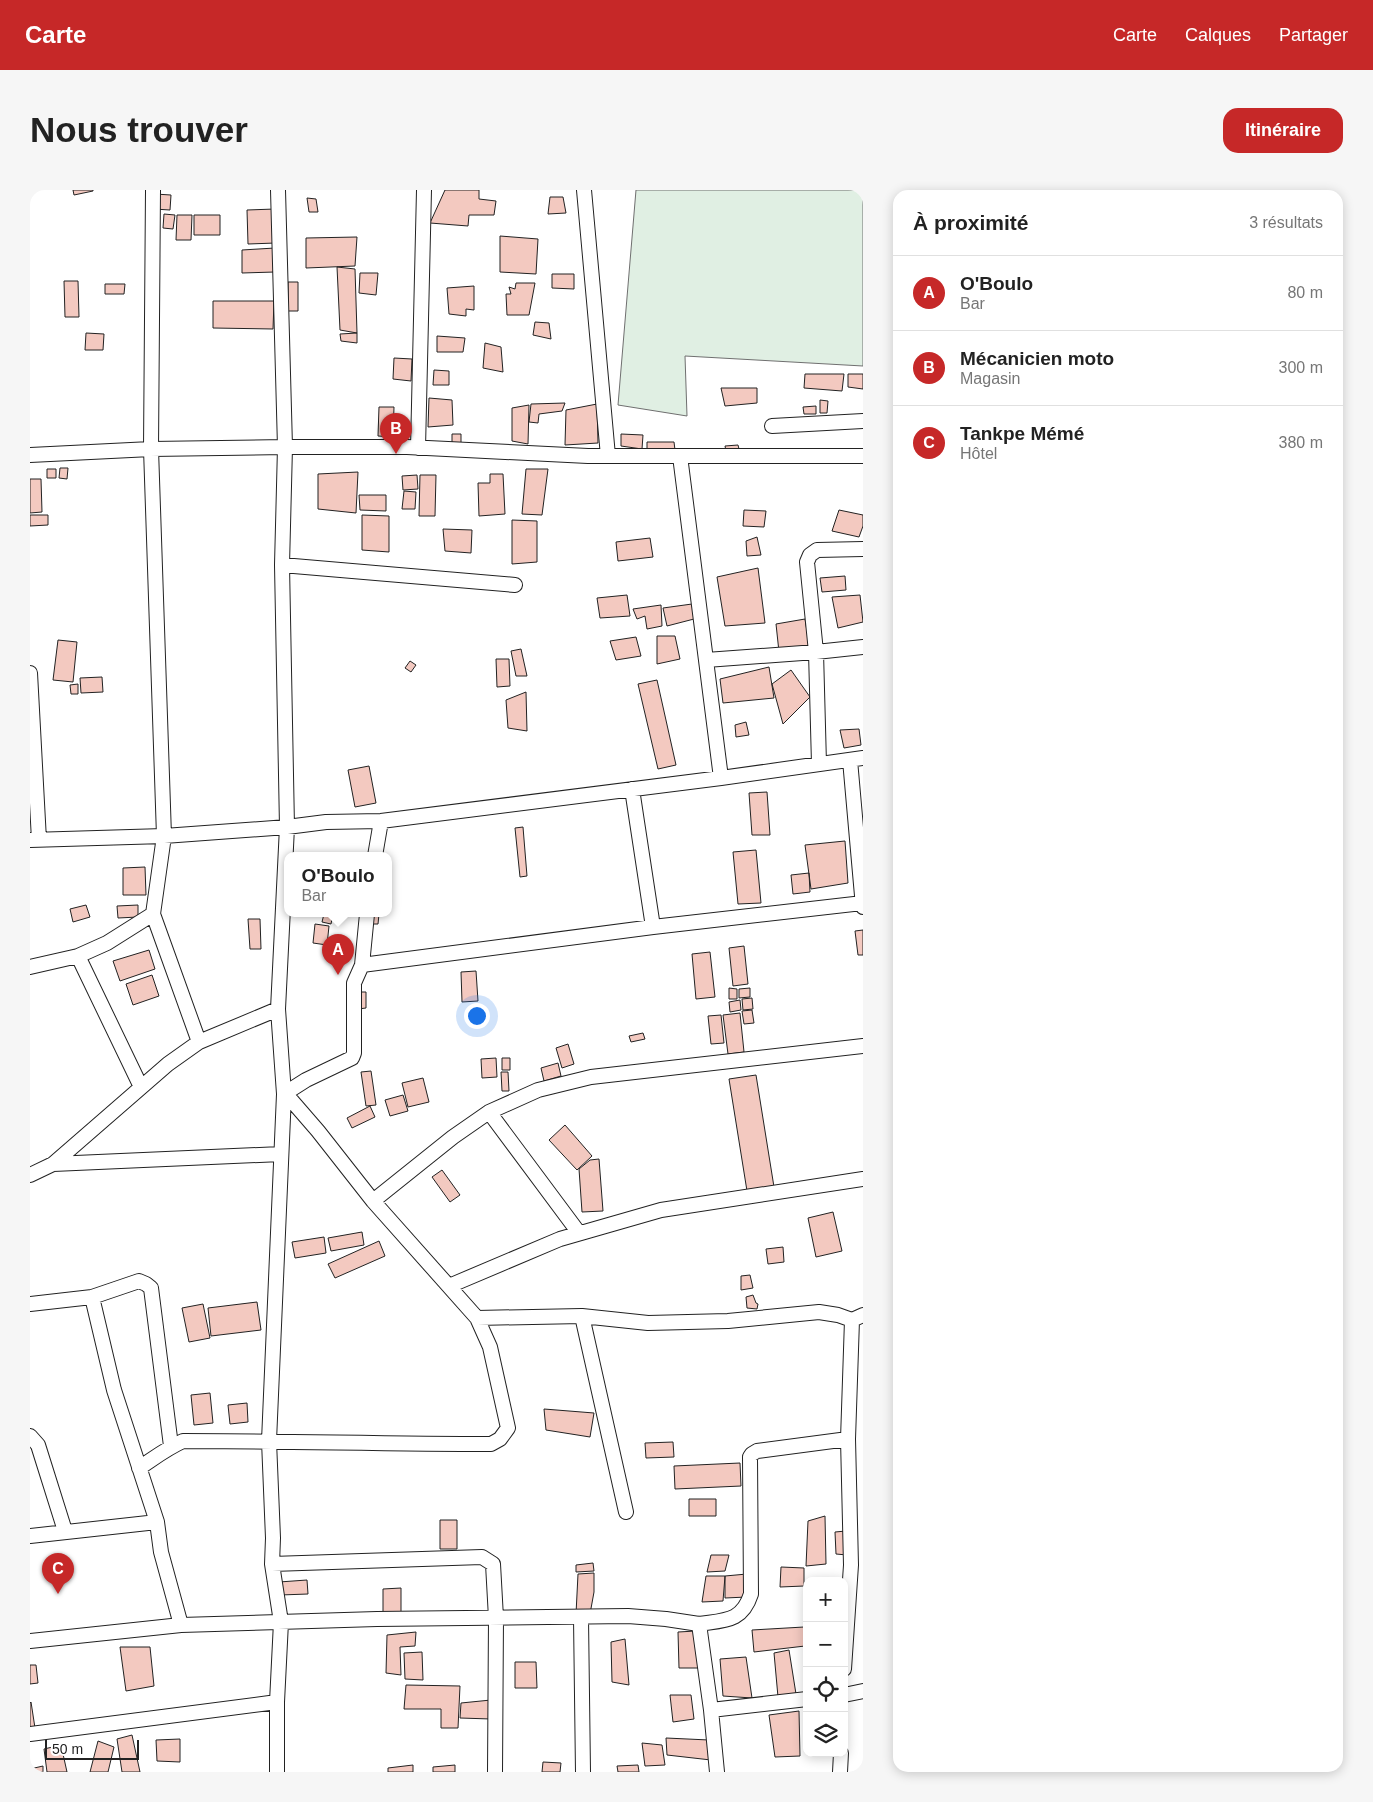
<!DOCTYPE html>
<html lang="fr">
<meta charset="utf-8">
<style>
:root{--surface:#fff;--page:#f6f6f6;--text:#222;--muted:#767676;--line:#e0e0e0;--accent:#c62828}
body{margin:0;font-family:Arial,sans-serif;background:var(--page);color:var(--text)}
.controls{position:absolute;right:15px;bottom:15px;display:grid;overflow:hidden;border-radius:10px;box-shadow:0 2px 12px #0003}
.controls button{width:45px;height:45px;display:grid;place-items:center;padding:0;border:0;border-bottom:1px solid var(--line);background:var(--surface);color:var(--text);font:25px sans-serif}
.scale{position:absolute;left:15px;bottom:12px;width:94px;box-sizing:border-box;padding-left:5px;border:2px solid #222;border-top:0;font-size:14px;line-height:18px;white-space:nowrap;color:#222;-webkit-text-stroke:4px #fff;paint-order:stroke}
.you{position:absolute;left:446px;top:825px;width:18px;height:18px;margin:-12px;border:4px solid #fff;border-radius:50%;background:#1a73e8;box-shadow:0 0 0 8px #1a73e833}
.badge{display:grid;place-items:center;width:32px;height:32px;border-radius:50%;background:var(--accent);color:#fff;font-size:16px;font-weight:700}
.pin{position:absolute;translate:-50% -41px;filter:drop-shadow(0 1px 2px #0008)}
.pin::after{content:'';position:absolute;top:26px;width:18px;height:15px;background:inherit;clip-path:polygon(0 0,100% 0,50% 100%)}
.popup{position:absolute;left:254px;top:662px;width:108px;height:65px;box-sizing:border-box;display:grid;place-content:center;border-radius:10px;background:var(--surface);filter:drop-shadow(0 1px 4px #0005);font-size:16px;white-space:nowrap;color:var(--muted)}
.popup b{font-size:19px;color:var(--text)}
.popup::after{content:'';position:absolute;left:50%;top:100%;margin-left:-10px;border:10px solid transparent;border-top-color:var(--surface)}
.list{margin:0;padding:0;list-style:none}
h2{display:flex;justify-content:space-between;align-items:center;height:65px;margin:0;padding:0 20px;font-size:21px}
h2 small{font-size:16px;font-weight:400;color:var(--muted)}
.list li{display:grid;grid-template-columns:32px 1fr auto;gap:15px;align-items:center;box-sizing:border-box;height:75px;padding:0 20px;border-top:1px solid var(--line)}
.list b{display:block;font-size:19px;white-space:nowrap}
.list p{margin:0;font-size:16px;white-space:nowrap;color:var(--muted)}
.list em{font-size:16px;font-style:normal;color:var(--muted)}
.icon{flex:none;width:28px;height:28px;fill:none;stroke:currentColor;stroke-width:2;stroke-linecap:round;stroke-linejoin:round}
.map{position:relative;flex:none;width:833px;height:1582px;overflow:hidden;border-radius:15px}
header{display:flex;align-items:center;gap:30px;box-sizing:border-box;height:70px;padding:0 25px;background:var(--accent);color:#fff}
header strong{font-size:24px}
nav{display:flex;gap:28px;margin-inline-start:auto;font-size:18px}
.intro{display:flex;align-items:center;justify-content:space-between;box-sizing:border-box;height:120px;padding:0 30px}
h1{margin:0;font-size:35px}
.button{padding:12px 22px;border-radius:15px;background:var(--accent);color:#fff;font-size:18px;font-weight:700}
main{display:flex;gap:30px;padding:0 30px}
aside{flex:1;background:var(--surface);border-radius:15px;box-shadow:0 2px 12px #0003}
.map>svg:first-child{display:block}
.green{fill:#e0efe3;stroke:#6f6f6f}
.building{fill:#f3c9c0;stroke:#222}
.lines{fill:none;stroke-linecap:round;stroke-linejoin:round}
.minor-casing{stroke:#222;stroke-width:16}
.minor{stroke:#fff;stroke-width:14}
</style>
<header>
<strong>Carte</strong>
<nav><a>Carte</a><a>Calques</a><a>Partager</a></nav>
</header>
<div class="intro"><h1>Nous trouver</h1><a class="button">Itinéraire</a></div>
<main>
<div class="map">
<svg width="833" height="1582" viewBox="0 0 833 1582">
<rect width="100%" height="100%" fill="#fff"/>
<path class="green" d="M 606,0 L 833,0 L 833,176 L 655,166 L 657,226 L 588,215 Z"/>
<path class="building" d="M 43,0 L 63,0 L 63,1 L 44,5 Z
M 415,0 L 449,0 L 449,9 L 466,11 L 464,25 L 439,25 L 438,36 L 400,33 Z
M 125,4 L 141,5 L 140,20 L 124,19 Z
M 520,7 L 533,7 L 536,23 L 518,24 Z
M 277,8 L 286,9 L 288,22 L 279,22 Z
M 245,19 L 246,53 L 218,54 L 217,20 Z
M 134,24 L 145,25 L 143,39 L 133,38 Z
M 147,25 L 162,25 L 161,50 L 146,50 Z
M 164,25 L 190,25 L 190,45 L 164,45 Z
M 470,46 L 508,49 L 506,84 L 470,82 Z
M 327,47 L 325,76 L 276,78 L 276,48 Z
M 245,58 L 245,82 L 212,83 L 212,60 Z
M 307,77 L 325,79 L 327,143 L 310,140 Z
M 330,83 L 348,83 L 346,105 L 329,103 Z
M 522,84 L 544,84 L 544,99 L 522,98 Z
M 34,91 L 48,91 L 49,127 L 35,127 Z
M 258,92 L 268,92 L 268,121 L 258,121 Z
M 486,93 L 505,93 L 499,125 L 477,125 L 476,104 L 481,104 L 479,97 L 485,99 Z
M 75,94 L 95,94 L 94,104 L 75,104 Z
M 444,96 L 444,120 L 436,119 L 436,126 L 419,124 L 417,98 Z
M 183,111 L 244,111 L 243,139 L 183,138 Z
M 505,132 L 519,133 L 521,149 L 503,145 Z
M 56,143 L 74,144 L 73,160 L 55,160 Z
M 327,143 L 327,153 L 311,151 L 310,144 Z
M 407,146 L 435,148 L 433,162 L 407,162 Z
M 455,153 L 471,157 L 473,182 L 453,178 Z
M 364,168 L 382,169 L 381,191 L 363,189 Z
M 404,180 L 419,181 L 419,195 L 403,195 Z
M 775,184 L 814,184 L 812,201 L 774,198 Z
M 818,184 L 833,184 L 833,199 L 818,197 Z
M 691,198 L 727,198 L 727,213 L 695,216 Z
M 399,208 L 422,210 L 423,235 L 398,237 Z
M 790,210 L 798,211 L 797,223 L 790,223 Z
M 535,213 L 532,221 L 509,224 L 508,233 L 499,232 L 501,214 Z
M 567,214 L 568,253 L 535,255 L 536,220 Z
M 499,215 L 498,254 L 482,251 L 482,218 Z
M 786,216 L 786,224 L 774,224 L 773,217 Z
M 349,217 L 364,217 L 363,247 L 348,246 Z
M 422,244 L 431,244 L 431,253 L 422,253 Z
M 591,244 L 613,245 L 612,259 L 591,256 Z
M 617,252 L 644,252 L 645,260 L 617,259 Z
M 708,255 L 710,263 L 697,266 L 695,256 Z
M 30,278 L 38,278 L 37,289 L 29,288 Z
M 17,279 L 26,279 L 26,288 L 17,288 Z
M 496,279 L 518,279 L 512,325 L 492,324 Z
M 328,282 L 326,323 L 288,319 L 288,284 Z
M 460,284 L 473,284 L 475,324 L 449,326 L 448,293 L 460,293 Z
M 387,285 L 388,299 L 373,300 L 372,286 Z
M 390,285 L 406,285 L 405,326 L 389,326 Z
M 0,289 L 11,289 L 12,322 L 0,323 Z
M 374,301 L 386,302 L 385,319 L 372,319 Z
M 329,305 L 356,305 L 356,321 L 330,320 Z
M 714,320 L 736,321 L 734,337 L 713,336 Z
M 809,320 L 833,325 L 833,336 L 829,347 L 802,341 Z
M 0,325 L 18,325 L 18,335 L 0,336 Z
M 332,325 L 359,326 L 359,362 L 332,360 Z
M 482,330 L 507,331 L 507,372 L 482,374 Z
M 413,339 L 442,340 L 441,363 L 415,361 Z
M 727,347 L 731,365 L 717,366 L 716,351 Z
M 620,348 L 623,367 L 588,371 L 586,352 Z
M 728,378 L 735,433 L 695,436 L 687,387 Z
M 815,386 L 816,400 L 792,402 L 790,388 Z
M 597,405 L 600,426 L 570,428 L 567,408 Z
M 830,405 L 833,432 L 808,438 L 802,407 Z
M 662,414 L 664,429 L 637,436 L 633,418 Z
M 631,415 L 632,436 L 617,439 L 615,426 L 607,429 L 603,419 Z
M 775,429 L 780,459 L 749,462 L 746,434 Z
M 627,446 L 645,446 L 650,469 L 627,474 Z
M 606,447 L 611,466 L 586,470 L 580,451 Z
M 28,450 L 47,452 L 43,492 L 23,490 Z
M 491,459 L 497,486 L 486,486 L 481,461 Z
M 466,469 L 479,469 L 480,496 L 467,497 Z
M 380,471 L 386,475 L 381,482 L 375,478 Z
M 739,477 L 744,508 L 693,513 L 690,489 Z
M 761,480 L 780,507 L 753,534 L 742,494 Z
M 72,487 L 73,502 L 51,503 L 50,488 Z
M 627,490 L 646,575 L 628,579 L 608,494 Z
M 48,494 L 48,504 L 41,504 L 40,495 Z
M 496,502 L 497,541 L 478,538 L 476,510 Z
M 716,532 L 719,545 L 706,547 L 705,535 Z
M 829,539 L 831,555 L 814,558 L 810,540 Z
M 339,576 L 346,613 L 325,617 L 318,580 Z
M 737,602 L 740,645 L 722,645 L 719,603 Z
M 493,637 L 497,686 L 490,687 L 485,638 Z
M 815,651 L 818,693 L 781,699 L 775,655 Z
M 726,660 L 731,713 L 708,714 L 703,662 Z
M 115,677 L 116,705 L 93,705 L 93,678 Z
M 779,683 L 780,702 L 763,704 L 761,685 Z
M 56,715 L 60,727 L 43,732 L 40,719 Z
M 108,715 L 108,727 L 88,728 L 87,716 Z
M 294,724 L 303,724 L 301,734 L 292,732 Z
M 340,724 L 349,724 L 348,734 L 339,734 Z
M 218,729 L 230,729 L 231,759 L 220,759 Z
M 285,734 L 299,736 L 297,755 L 283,753 Z
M 833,740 L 833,765 L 828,765 L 825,741 Z
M 714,756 L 718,794 L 703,796 L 699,758 Z
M 119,760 L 125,779 L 90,791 L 83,771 Z
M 680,762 L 685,807 L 666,809 L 662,764 Z
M 446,781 L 448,811 L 432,812 L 431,782 Z
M 122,785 L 129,806 L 103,815 L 96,794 Z
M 699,798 L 707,799 L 707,809 L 699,809 Z
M 720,798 L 720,807 L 709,808 L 709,799 Z
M 327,802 L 336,802 L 336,818 L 328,819 Z
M 722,808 L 723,819 L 713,820 L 712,809 Z
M 710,810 L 711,820 L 700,822 L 699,812 Z
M 722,820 L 724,833 L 714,834 L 712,821 Z
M 710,823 L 714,862 L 698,864 L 693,825 Z
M 691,825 L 694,853 L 681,854 L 678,826 Z
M 613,843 L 615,849 L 601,852 L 599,846 Z
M 538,854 L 544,874 L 532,878 L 526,858 Z
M 466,868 L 467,887 L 452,888 L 451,869 Z
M 472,868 L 480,868 L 480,880 L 472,880 Z
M 528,873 L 531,886 L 514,891 L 511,878 Z
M 341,881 L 346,915 L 336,916 L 331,882 Z
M 471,882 L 478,882 L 479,901 L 472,901 Z
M 726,885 L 744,997 L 717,1001 L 699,889 Z
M 393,888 L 399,912 L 378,917 L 372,893 Z
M 373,905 L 378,921 L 360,926 L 355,910 Z
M 340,916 L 345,927 L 322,938 L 317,928 Z
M 535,935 L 562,966 L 547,980 L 519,950 Z
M 569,969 L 573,1021 L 552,1022 L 549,979 L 560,970 Z
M 412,980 L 430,1005 L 420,1012 L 402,987 Z
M 803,1022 L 812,1061 L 786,1067 L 778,1028 Z
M 332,1042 L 334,1055 L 301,1061 L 298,1048 Z
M 294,1047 L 296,1063 L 265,1068 L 262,1052 Z
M 349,1051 L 355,1066 L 305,1088 L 298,1074 Z
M 753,1057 L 754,1072 L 738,1074 L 736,1059 Z
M 720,1085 L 723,1098 L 711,1100 L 711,1086 Z
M 723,1105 L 726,1113 L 728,1114 L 727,1119 L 717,1118 L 716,1107 Z
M 227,1112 L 231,1140 L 181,1146 L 178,1118 Z
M 173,1114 L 180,1148 L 159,1152 L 152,1118 Z
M 180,1203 L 183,1233 L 164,1235 L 161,1205 Z
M 217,1213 L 218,1232 L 200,1234 L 198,1215 Z
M 514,1219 L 564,1223 L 560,1247 L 516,1240 Z
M 643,1252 L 644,1267 L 616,1268 L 615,1253 Z
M 710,1273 L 711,1296 L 645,1299 L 644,1276 Z
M 659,1309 L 686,1309 L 686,1326 L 659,1326 Z
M 795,1326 L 796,1374 L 776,1376 L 778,1331 Z
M 410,1330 L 427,1330 L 427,1359 L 410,1359 Z
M 816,1341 L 817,1365 L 806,1364 L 805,1342 Z
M 681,1365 L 699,1365 L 695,1381 L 677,1382 Z
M 563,1373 L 564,1381 L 546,1382 L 546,1375 Z
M 751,1377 L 774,1378 L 774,1396 L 750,1397 Z
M 564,1383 L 564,1402 L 560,1424 L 546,1424 L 548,1384 Z
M 717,1384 L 717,1407 L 695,1408 L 695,1386 Z
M 676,1386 L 695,1386 L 693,1411 L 672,1412 Z
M 277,1390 L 278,1404 L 250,1405 L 249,1392 Z
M 371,1398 L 371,1426 L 353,1427 L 353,1399 Z
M 774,1437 L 775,1456 L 724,1462 L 722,1440 Z
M 666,1441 L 671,1478 L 649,1478 L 648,1442 Z
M 386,1442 L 385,1456 L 370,1457 L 371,1485 L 356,1483 L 357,1445 Z
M 595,1449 L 599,1495 L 582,1492 L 581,1452 Z
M 90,1457 L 120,1457 L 124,1496 L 96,1501 Z
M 759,1460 L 766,1504 L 748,1507 L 744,1463 Z
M 392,1462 L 393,1490 L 375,1489 L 374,1463 Z
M 716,1467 L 722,1508 L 693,1506 L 690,1469 Z
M 485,1472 L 506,1472 L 507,1498 L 485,1498 Z
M 0,1475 L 6,1475 L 8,1493 L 0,1494 Z
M 376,1495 L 430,1496 L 428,1538 L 411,1538 L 411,1519 L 374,1519 Z
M 640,1505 L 661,1505 L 664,1529 L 643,1532 Z
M 461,1510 L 461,1529 L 430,1528 L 431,1513 Z
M 1,1512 L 5,1538 L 0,1539 L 0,1513 Z
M 769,1521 L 770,1566 L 745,1567 L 739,1525 Z
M 102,1545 L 110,1582 L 92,1582 L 87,1549 Z
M 636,1548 L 679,1550 L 681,1570 L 637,1565 Z
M 150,1549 L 150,1572 L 127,1571 L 126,1550 Z
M 68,1551 L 84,1557 L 78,1582 L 60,1582 Z
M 612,1553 L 632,1555 L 635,1575 L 615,1576 Z
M 31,1555 L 37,1582 L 17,1582 L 14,1559 Z
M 513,1572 L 531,1573 L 530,1582 L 512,1582 Z
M 383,1575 L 383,1582 L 358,1582 L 358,1578 Z
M 425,1575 L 425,1582 L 403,1582 L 403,1577 Z
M 608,1575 L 609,1582 L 588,1582 L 587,1576 Z
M 13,1576 L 13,1582 L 0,1582 L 0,1579 Z"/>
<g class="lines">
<defs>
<path id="minor" d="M 123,0 L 121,259 L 134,646 L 123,724 L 169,852
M 554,0 L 578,266
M 742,236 L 833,231
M 388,258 L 394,0
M 0,265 L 121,259 L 255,257 L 377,257 L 558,266 L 833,266
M 650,266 L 691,588
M 252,375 L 485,395
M 676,470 L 786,462 L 833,457
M 0,483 L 9,650
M 820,570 L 833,717
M 789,574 L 786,462 L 777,372 L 780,365 L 787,360 L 833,359
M 602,599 L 623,737
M 0,650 L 134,646 L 257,637 L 296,632 L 351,631 L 691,588 L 833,568
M 345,666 L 351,631
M 48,766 L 111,897
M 332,775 L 623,737 L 833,713
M 0,777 L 48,766 L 77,753 L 123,724
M 254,904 L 276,890 L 322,868 L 324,863 L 324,793 L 332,775 L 337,724
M 459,922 L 549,1043
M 23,974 L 251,964
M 0,985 L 23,974 L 138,874 L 169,852 L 248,819
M 343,1011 L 423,947 L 459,922 L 508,900 L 561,887 L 833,856
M 419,1096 L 530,1049 L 631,1020 L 833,989
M 62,1107 L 84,1200 L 127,1332 L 131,1362 L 151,1435
M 0,1114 L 62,1107 L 109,1091 L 116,1094 L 121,1098 L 141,1256
M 552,1126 L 596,1322
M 447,1128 L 552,1126 L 618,1133 L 698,1131 L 789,1122 L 808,1125 L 822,1130 L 833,1125
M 0,1246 L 8,1255 L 35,1341
M 109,1278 C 123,1269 137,1258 153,1251 C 255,1251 358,1254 461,1254 L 470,1249 L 478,1238 L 460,1157 L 447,1128 L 343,1011 L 288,941 L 262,911 L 254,904
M 0,1346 L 127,1332
M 242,1374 L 452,1367 L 463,1374 L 466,1428 L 465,1582
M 551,1428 L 553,1582
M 669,1434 C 695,1430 712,1432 721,1404 L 720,1267 L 722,1264 L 727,1261 L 818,1249
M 0,1451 L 151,1435 L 347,1429 L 598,1426 L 636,1429 L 669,1434 L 681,1520 L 687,1582
M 814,1479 L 821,1375 L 818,1249 L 822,1130
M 814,1505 L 833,1501
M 681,1520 L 777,1509
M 0,1544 L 247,1512
M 247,1582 L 247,1512 L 251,1432 L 242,1374 L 243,1348 L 239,1251 L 254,904 L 248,819 L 257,637 L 252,375 L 255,257 L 248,0
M 810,1582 L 811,1563"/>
</defs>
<use href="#minor" class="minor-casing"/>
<use href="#minor" class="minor"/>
</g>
</svg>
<div class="controls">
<button>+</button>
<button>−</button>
<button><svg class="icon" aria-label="locate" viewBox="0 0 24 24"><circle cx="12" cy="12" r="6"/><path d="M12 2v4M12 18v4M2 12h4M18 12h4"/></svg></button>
<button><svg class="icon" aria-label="layers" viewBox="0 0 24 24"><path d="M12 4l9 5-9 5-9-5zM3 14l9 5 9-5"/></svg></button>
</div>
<div class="scale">50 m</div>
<div class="you"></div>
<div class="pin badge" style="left:308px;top:785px">A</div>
<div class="popup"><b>O'Boulo</b>Bar</div>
<div class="pin badge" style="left:366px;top:264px">B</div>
<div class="pin badge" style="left:28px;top:1404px">C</div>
</div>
<aside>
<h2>À proximité<small>3 résultats</small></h2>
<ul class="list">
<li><span class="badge">A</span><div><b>O'Boulo</b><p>Bar</p></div><em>80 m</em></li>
<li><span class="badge">B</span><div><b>Mécanicien moto</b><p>Magasin</p></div><em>300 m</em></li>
<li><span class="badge">C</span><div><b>Tankpe Mémé</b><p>Hôtel</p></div><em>380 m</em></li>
</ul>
</aside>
</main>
